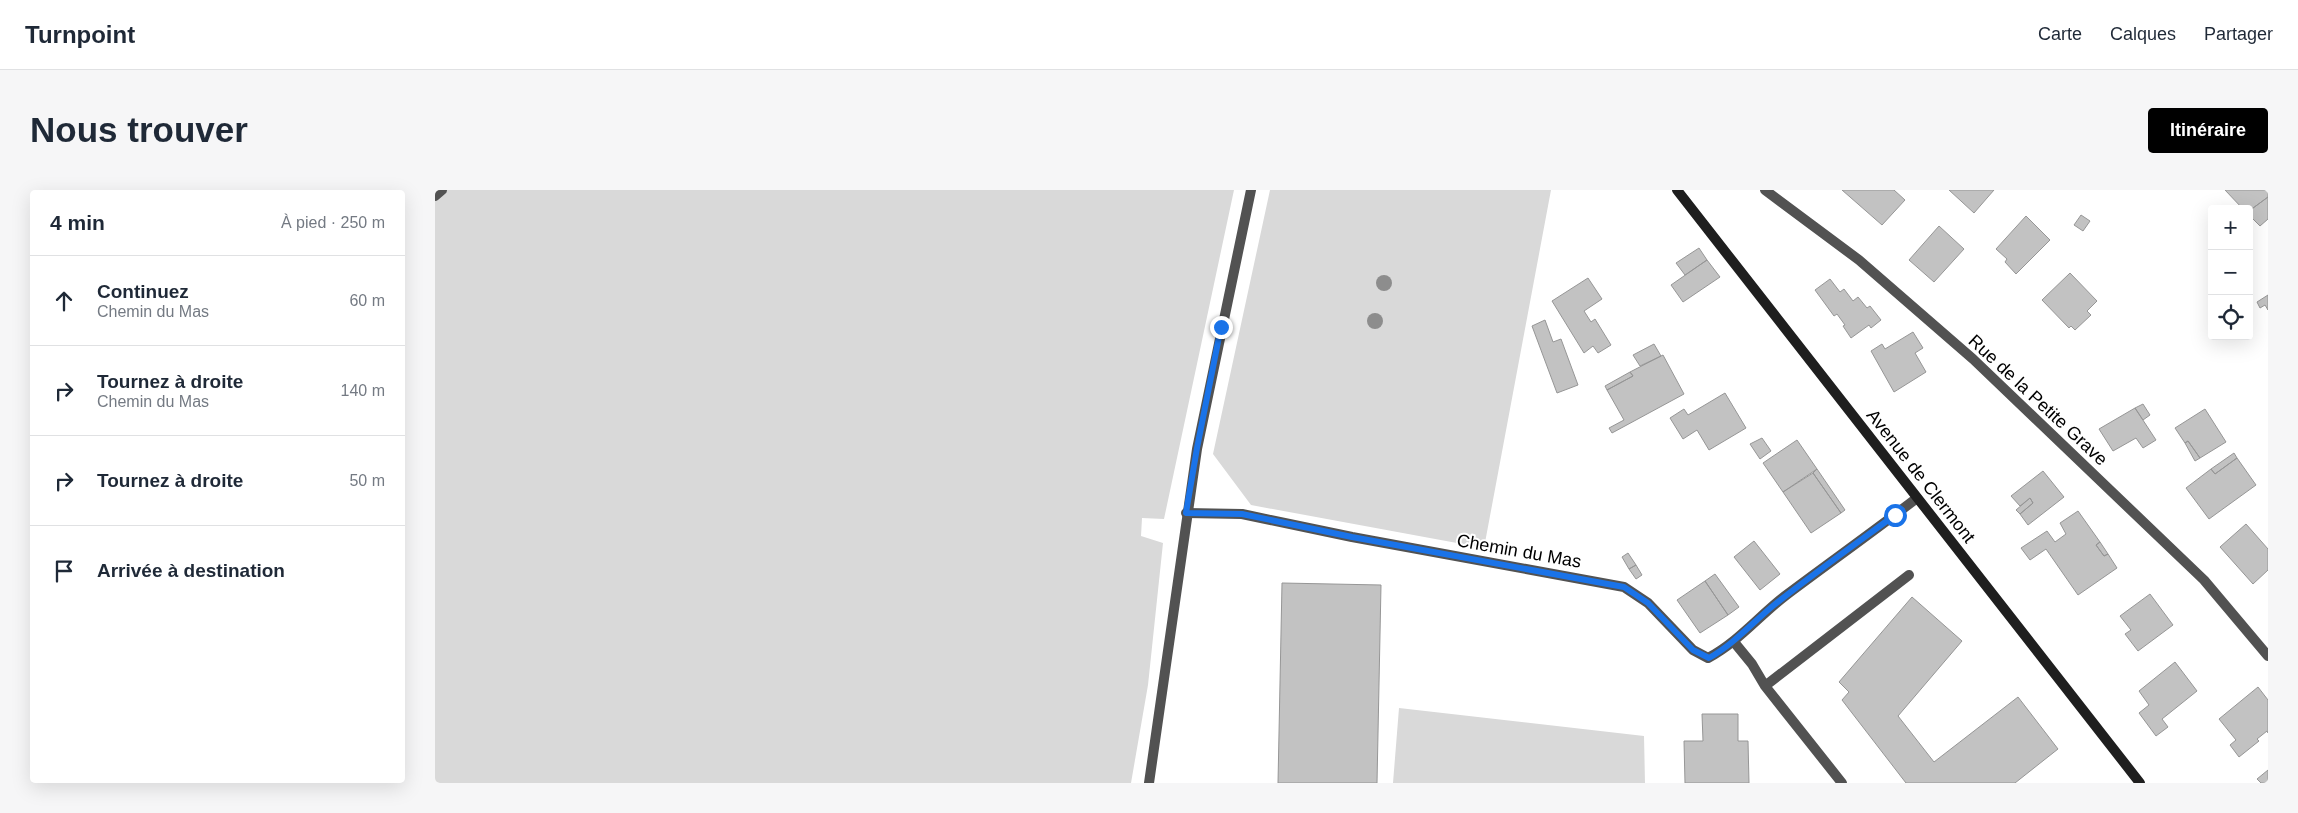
<!DOCTYPE html>
<html lang="fr">
<meta charset="utf-8">
<style>
:root{--surface:#fff;--page:#f6f6f7;--text:#1f2937;--muted:#747a83;--line:#e0e1e3;--accent:#000}
body{margin:0;font-family:Helvetica,sans-serif;background:var(--page);color:var(--text)}
.controls{position:absolute;right:15px;top:15px;display:grid;overflow:hidden;border-radius:5px;box-shadow:0 5px 20px #0002}
.controls button{width:45px;height:45px;display:grid;place-items:center;padding:0;border:0;border-bottom:1px solid var(--line);background:var(--surface);color:var(--text);font:25px sans-serif}
.stop{position:absolute;width:15px;height:15px;margin:-11px;border:4px solid #1a73e8;border-radius:50%;background:#fff}
.stop.end{background:#1a73e8;border-color:#fff;box-shadow:0 1px 5px #0008}
.list{margin:0;padding:0;list-style:none}
h2{display:flex;justify-content:space-between;align-items:center;height:65px;margin:0;padding:0 20px;font-size:21px}
h2 small{font-size:16px;font-weight:400;color:var(--muted)}
.list li{display:grid;grid-template-columns:32px 1fr auto;gap:15px;align-items:center;box-sizing:border-box;height:90px;padding:0 20px;border-top:1px solid var(--line)}
.list b{display:block;font-size:19px;white-space:nowrap}
.list p{margin:0;font-size:16px;white-space:nowrap;color:var(--muted)}
.list em{font-size:16px;font-style:normal;color:var(--muted)}
.icon{flex:none;width:28px;height:28px;fill:none;stroke:currentColor;stroke-width:2;stroke-linecap:round;stroke-linejoin:round}
.map{position:relative;flex:none;width:1833px;height:593px;overflow:hidden;border-radius:5px}
header{display:flex;align-items:center;gap:30px;box-sizing:border-box;height:70px;padding:0 25px;background:var(--surface);border-bottom:1px solid var(--line)}
header strong{font-size:24px}
nav{display:flex;gap:28px;margin-inline-start:auto;font-size:18px}
.intro{display:flex;align-items:center;justify-content:space-between;box-sizing:border-box;height:120px;padding:0 30px}
h1{margin:0;font-size:35px}
.button{padding:12px 22px;border-radius:5px;background:var(--accent);color:#fff;font-size:18px;font-weight:700}
main{display:flex;gap:30px;padding:0 30px}
aside{flex:1;background:var(--surface);border-radius:5px;box-shadow:0 5px 20px #0002}
.map>svg:first-child{display:block}
.green{fill:#d9d9d9}
.building{fill:#c2c2c2;stroke:#969696}
.lines{fill:none;stroke-linecap:round;stroke-linejoin:round}
.service{stroke:#525252;stroke-width:10}
.minor{stroke:#525252;stroke-width:10}
.tertiary{stroke:#525252;stroke-width:10}
.secondary{stroke:#1f1f1f;stroke-width:10}
.tree{fill:#8d8d8d}
.route{stroke:#1a73e8;stroke-width:6}
.labels{text-anchor:middle;stroke-width:4;stroke-linejoin:round;paint-order:stroke}
.street-label{font-size:18px;fill:#000;stroke:#fff}
</style>
<header>
<strong>Turnpoint</strong>
<nav><a>Carte</a><a>Calques</a><a>Partager</a></nav>
</header>
<div class="intro"><h1>Nous trouver</h1><a class="button">Itinéraire</a></div>
<main>
<aside>
<h2>4 min<small>À pied · 250 m</small></h2>
<ul class="list">
<li><svg class="icon" aria-label="ahead" viewBox="0 0 24 24"><path d="M12 20V5M6 11l6-6 6 6"/></svg><div><b>Continuez</b><p>Chemin du Mas</p></div><em>60 m</em></li>
<li><svg class="icon" aria-label="right" viewBox="0 0 24 24"><path d="M7 20v-9h11M14 6l5 5-5 5"/></svg><div><b>Tournez à droite</b><p>Chemin du Mas</p></div><em>140 m</em></li>
<li><svg class="icon" aria-label="right" viewBox="0 0 24 24"><path d="M7 20v-9h11M14 6l5 5-5 5"/></svg><div><b>Tournez à droite</b></div><em>50 m</em></li>
<li><svg class="icon" aria-label="arrive" viewBox="0 0 24 24"><path d="M6 21V4h12l-3 4 3 4H6"/></svg><div><b>Arrivée à destination</b></div></li>
</ul>
</aside>
<div class="map">
<svg width="1833" height="593" viewBox="0 0 1833 593">
<rect width="100%" height="100%" fill="#fff"/>
<path class="green" d="M 0,0 L 799,0 L 729,329 L 707,328 L 706,346 L 728,353 L 713,495 L 696,593 L 0,593 Z
M 835,0 L 1116,0 L 1049,358 L 816,315 L 778,264 Z
M 964,518 L 1209,546 L 1210,593 L 958,593 Z"/>
<path class="building" d="M 1407,0 L 1459,0 L 1470,10 L 1447,35 Z
M 1514,0 L 1559,0 L 1539,23 Z
M 1790,0 L 1833,0 L 1833,7 L 1814,21 L 1814,19 L 1808,19 Z
M 1833,7 L 1833,29 L 1825,36 L 1814,25 L 1814,21 Z
M 1646,25 L 1655,31 L 1648,41 L 1639,35 Z
M 1591,26 L 1615,50 L 1581,84 L 1570,72 L 1572,69 L 1561,59 Z
M 1504,36 L 1529,59 L 1499,92 L 1474,70 Z
M 1264,58 L 1272,70 L 1250,85 L 1241,73 Z
M 1272,70 L 1285,87 L 1248,112 L 1236,95 Z
M 1635,83 L 1662,111 L 1652,121 L 1656,125 L 1640,140 L 1636,136 L 1634,138 L 1607,110 Z
M 1153,88 L 1167,109 L 1149,121 L 1156,132 L 1160,129 L 1176,155 L 1163,163 L 1158,156 L 1149,163 L 1117,111 Z
M 1395,89 L 1405,102 L 1409,99 L 1418,111 L 1423,107 L 1432,118 L 1435,116 L 1446,130 L 1436,138 L 1434,135 L 1416,148 L 1408,136 L 1410,135 L 1402,124 L 1399,126 L 1380,100 Z
M 1833,105 L 1833,120 L 1830,115 L 1825,118 L 1822,112 Z
M 1110,130 L 1118,152 L 1126,149 L 1143,195 L 1122,203 L 1097,136 Z
M 1478,142 L 1488,158 L 1480,163 L 1491,182 L 1459,202 L 1436,161 L 1447,154 L 1450,159 Z
M 1219,154 L 1226,166 L 1205,176 L 1198,165 Z
M 1228,165 L 1249,204 L 1177,243 L 1174,238 L 1189,230 L 1172,200 L 1198,186 L 1195,182 Z
M 1195,182 L 1198,186 L 1172,200 L 1170,196 Z
M 1290,203 L 1311,238 L 1274,260 L 1262,240 L 1248,249 L 1235,228 L 1249,219 L 1253,225 Z
M 1708,214 L 1715,225 L 1708,230 L 1700,218 Z
M 1700,218 L 1721,250 L 1708,258 L 1701,248 L 1678,261 L 1664,239 Z
M 1770,219 L 1791,252 L 1765,268 L 1753,251 L 1750,253 L 1740,238 Z
M 1327,248 L 1336,261 L 1325,269 L 1315,254 Z
M 1362,250 L 1382,279 L 1348,302 L 1328,273 Z
M 1753,251 L 1765,268 L 1760,271 L 1750,253 Z
M 1799,263 L 1802,268 L 1780,284 L 1776,279 Z
M 1802,268 L 1821,295 L 1774,329 L 1751,298 L 1776,279 L 1780,284 Z
M 1382,279 L 1410,320 L 1406,323 L 1378,283 Z
M 1608,281 L 1629,307 L 1593,335 L 1585,324 L 1598,313 L 1595,308 L 1585,316 L 1576,306 Z
M 1378,283 L 1406,323 L 1376,343 L 1348,302 Z
M 1595,308 L 1598,313 L 1585,324 L 1581,320 Z
M 1643,321 L 1665,352 L 1661,355 L 1669,366 L 1673,364 L 1682,378 L 1643,405 L 1611,359 L 1595,370 L 1586,358 L 1612,341 L 1620,352 L 1631,344 L 1625,333 Z
M 1811,334 L 1833,359 L 1833,380 L 1818,394 L 1785,357 Z
M 1319,351 L 1345,384 L 1325,400 L 1299,367 Z
M 1665,352 L 1673,364 L 1669,366 L 1661,355 Z
M 1193,363 L 1201,375 L 1194,379 L 1187,367 Z
M 1201,375 L 1207,385 L 1201,389 L 1194,379 Z
M 1280,384 L 1304,417 L 1293,425 L 1270,391 Z
M 1270,391 L 1293,425 L 1265,443 L 1242,410 Z
M 847,393 L 946,395 L 942,593 L 843,593 Z
M 1715,404 L 1738,435 L 1703,461 L 1690,444 L 1696,440 L 1685,426 Z
M 1477,407 L 1527,451 L 1463,526 L 1499,572 L 1583,507 L 1623,559 L 1580,593 L 1471,593 L 1407,510 L 1414,502 L 1404,492 Z
M 1740,472 L 1762,501 L 1727,529 L 1733,537 L 1721,546 L 1704,523 L 1714,515 L 1704,501 Z
M 1823,497 L 1833,510 L 1833,543 L 1832,541 L 1822,549 L 1824,551 L 1804,567 L 1795,555 L 1801,550 L 1784,529 Z
M 1267,524 L 1303,524 L 1303,551 L 1313,551 L 1314,593 L 1250,593 L 1249,551 L 1268,551 Z
M 1833,580 L 1833,593 L 1826,593 L 1822,589 Z"/>
<g class="lines">
<path class="service" d="M 1299,452 L 1317,474 L 1330,496 L 1407,593
M 1330,496 L 1474,385"/>
<path class="minor" d="M 1330,0 L 1424,70 L 1538,169 L 1769,390 L 1833,466
M 0,6 L 7,0
M 751,323 L 807,324 L 917,347 L 1189,397 L 1213,413 L 1258,460 L 1273,468 C 1303,452 1324,426 1350,406 C 1394,373 1439,341 1482,308"/>
<path class="tertiary" d="M 714,593 L 762,259 L 816,0"/>
<path class="secondary" d="M 1242,0 L 1705,593"/>
</g>
<g class="tree">
<circle cx="949" cy="93" r="8"/>
<circle cx="940" cy="131" r="8"/>
</g>
<g class="lines">
<path class="route" d="M 786,137 L 762,258 L 751,323 L 807,324 L 917,347 L 1189,397 L 1213,413 L 1258,460 L 1274,468 C 1299,454 1317,433 1339,415 C 1378,384 1419,355 1460,325"/>
</g>
<g class="labels">
<g class="street-label">
<text transform="translate(1603 210) rotate(43)" y="6">Rue de la Petite Grave</text>
<text transform="translate(1486 286) rotate(52)" y="6">Avenue de Clermont</text>
<text transform="translate(1084 361) rotate(10)" y="6">Chemin du Mas</text>
</g>
</g>
</svg>
<div class="controls">
<button>+</button>
<button>−</button>
<button><svg class="icon" aria-label="locate" viewBox="0 0 24 24"><circle cx="12" cy="12" r="6"/><path d="M12 2v4M12 18v4M2 12h4M18 12h4"/></svg></button>
</div>
<div class="stop" style="left:1460px;top:325px"></div>
<div class="stop end" style="left:786px;top:137px"></div>
</div>
</main>
